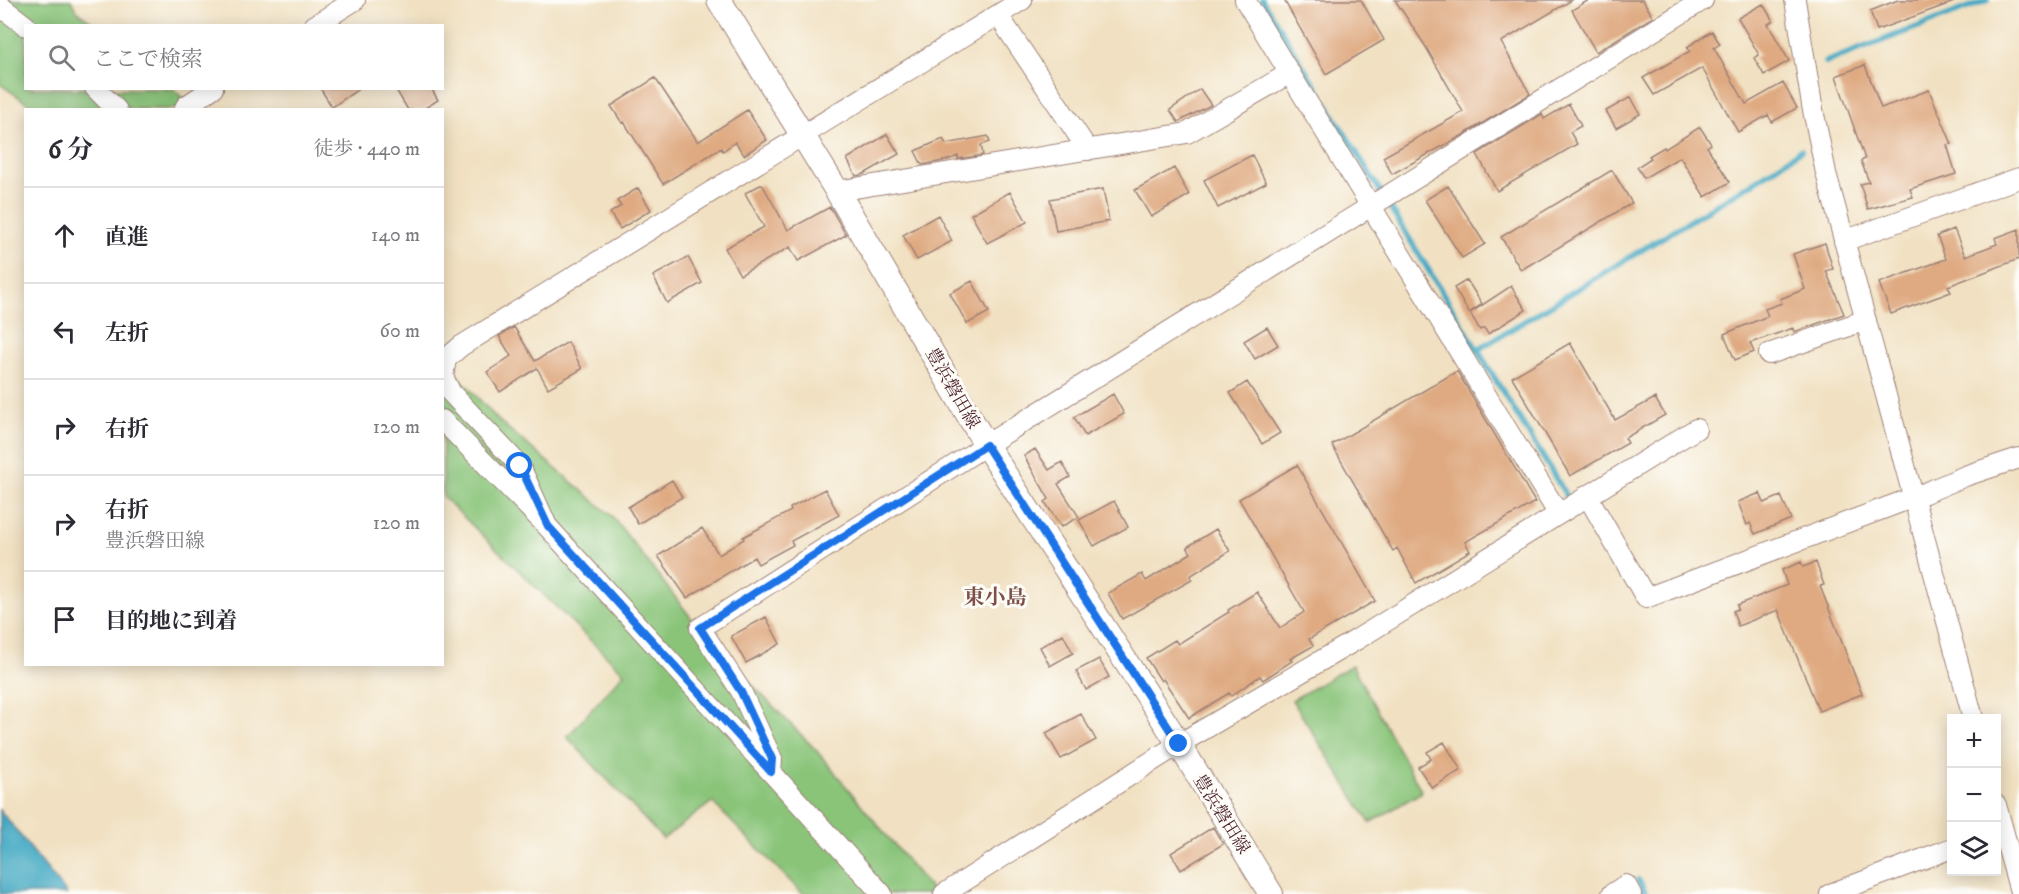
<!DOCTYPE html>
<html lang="ja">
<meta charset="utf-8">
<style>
:root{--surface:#fff;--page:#f7f7f7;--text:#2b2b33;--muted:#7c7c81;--line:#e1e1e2}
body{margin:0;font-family:"IM FELL DW Pica","Noto Serif JP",serif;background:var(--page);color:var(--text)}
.controls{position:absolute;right:18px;bottom:18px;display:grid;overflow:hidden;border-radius:0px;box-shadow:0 3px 15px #0003}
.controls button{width:54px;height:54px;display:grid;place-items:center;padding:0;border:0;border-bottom:2px solid var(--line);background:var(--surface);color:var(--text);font:30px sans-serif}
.stop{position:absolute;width:18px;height:18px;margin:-14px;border:4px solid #1a73e8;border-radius:50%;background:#fff}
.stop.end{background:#1a73e8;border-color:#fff;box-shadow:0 2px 6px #0008}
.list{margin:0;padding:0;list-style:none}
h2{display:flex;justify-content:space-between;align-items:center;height:78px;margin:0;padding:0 24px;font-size:26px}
h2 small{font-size:20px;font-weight:400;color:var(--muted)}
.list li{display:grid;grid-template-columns:39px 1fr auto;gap:18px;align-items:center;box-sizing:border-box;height:96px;padding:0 24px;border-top:2px solid var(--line)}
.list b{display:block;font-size:22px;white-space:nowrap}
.list p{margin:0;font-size:20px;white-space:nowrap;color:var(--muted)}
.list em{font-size:20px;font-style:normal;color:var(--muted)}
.icon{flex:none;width:33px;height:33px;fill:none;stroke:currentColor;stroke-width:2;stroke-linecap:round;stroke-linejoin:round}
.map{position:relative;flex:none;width:2019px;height:894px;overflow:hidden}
.search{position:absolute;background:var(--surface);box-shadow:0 3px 15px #0003;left:24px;top:24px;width:420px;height:66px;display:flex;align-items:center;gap:15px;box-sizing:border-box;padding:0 21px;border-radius:0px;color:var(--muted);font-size:22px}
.panel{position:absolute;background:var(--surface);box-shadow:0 3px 15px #0003;left:24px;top:108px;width:420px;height:558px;border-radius:0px}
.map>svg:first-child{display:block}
.green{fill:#89c479;stroke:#6a7252;stroke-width:1.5}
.water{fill:#43a9c3;stroke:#466477;stroke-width:1.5}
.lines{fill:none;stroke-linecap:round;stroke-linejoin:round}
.stream{stroke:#43a9c3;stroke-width:6}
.building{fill:#dfaa82}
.minor-casing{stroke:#9e8076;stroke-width:22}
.major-casing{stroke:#9e8076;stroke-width:26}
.minor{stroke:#fff;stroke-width:20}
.major{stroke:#fff;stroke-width:24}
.route{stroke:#1a73e8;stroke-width:8}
.labels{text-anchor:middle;stroke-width:6;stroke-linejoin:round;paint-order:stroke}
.street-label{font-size:18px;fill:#4a1f2b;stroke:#fdfcf7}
.quarter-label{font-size:21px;font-weight:bold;fill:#7e5049;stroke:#fdfcf7}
</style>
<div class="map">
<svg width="2019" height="894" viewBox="0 0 2019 894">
<rect width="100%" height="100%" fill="#fdfcf7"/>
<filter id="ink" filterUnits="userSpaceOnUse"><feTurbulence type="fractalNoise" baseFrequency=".0167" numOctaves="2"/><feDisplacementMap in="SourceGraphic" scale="12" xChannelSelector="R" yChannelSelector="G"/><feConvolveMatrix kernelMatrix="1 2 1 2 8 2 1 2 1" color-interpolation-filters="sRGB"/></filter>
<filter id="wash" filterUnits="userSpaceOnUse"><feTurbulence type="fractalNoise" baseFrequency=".008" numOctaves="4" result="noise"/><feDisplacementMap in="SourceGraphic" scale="24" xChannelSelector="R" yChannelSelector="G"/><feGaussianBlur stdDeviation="1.35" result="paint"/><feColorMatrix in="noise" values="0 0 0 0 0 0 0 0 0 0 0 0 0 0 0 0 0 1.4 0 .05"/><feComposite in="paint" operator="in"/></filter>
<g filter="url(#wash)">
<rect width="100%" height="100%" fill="#f1e1c2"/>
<path class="green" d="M 0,0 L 71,0 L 76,10 L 95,25 L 26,26 L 26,88 L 97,89 L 121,109 L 36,109 L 0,84 Z
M 102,89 L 173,89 L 195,109 L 130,109 Z
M 442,358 L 498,420 L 612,516 L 710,642 L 816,750 L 935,894 L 803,894 L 712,802 L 663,839 L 567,737 L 624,673 L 443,497 Z
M 1352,665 L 1422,792 L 1370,823 L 1292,700 Z"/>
<path class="water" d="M 0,810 L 67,894 L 0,894 Z"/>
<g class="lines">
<path class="stream" d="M 1262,0 L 1374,181 L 1571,503
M 1826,62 L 1988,0
M 1477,350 L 1762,177 L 1801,150
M 1638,880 L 1646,894"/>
</g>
<g id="blocks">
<path class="building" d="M 1284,0 L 1361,0 L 1384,40 L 1326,74 Z
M 1395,0 L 1572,0 L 1501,42 L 1530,94 L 1465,134 L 1392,174 L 1383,157 L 1463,112 L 1424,44 Z
M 1589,0 L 1643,0 L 1653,17 L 1596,52 L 1572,10 Z
M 1898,0 L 1954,0 L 1954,2 L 1877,30 L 1870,11 Z
M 1763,4 L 1773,21 L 1768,24 L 1789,61 L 1764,75 L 1754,58 L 1759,55 L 1738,18 Z
M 1712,31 L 1720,44 L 1714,48 L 1746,104 L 1783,83 L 1797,108 L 1772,122 L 1768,115 L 1738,132 L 1702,68 L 1654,95 L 1643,78 L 1690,51 L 1687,47 Z
M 1865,65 L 1881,108 L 1929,90 L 1952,144 L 1947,145 L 1956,174 L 1910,189 L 1913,197 L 1868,209 L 1860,184 L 1869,182 L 1861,161 L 1865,159 L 1836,76 Z
M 655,78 L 698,142 L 747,110 L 767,140 L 744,155 L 735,142 L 723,151 L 721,148 L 663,184 L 624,122 L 622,123 L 611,106 Z
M 320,88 L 360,88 L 332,107 Z
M 395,88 L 431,88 L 438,100 L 422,110 L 408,110 Z
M 1200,89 L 1211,105 L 1178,122 L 1170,110 Z
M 1631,97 L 1640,114 L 1616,128 L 1606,111 Z
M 1569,104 L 1581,126 L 1570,132 L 1577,144 L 1497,191 L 1477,154 L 1542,114 L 1544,119 Z
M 1700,127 L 1711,144 L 1707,147 L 1730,182 L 1705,197 L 1680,157 L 1644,178 L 1637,167 L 1651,158 L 1649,156 L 1664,147 L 1665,149 Z
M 887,134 L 899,154 L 864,174 L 856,176 L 847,159 Z
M 988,136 L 990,142 L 981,145 L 983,155 L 958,159 L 958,156 L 948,160 L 922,165 L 915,151 L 943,139 L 946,144 Z
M 1252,155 L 1266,183 L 1218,208 L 1204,180 Z
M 1174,168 L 1189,195 L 1151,217 L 1135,190 Z
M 1612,170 L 1632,203 L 1521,270 L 1501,237 Z
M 762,184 L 788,230 L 830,207 L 846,235 L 798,261 L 790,247 L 740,275 L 725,248 L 764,227 L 745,193 Z
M 1448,186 L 1485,244 L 1462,258 L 1425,200 Z
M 638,188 L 651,210 L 620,229 L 610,213 L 621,206 L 617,201 Z
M 1103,189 L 1109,221 L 1056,231 L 1050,199 Z
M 1010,192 L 1027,222 L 987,243 L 971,214 Z
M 938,215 L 952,241 L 917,260 L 903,235 Z
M 1954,229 L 1965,256 L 1997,244 L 1995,238 L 2019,229 L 2019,259 L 1948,286 L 1951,292 L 1891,314 L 1879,283 L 1946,259 L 1937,236 Z
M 1825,243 L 1833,269 L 1826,271 L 1844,314 L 1794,332 L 1793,328 L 1750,343 L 1754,352 L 1735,360 L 1724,334 L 1768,316 L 1765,309 L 1782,303 L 1780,299 L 1805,289 L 1793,254 Z
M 688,257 L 702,283 L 667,303 L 653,276 Z
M 1467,280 L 1482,304 L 1469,313 L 1454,288 Z
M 972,281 L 989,312 L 967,324 L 950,293 Z
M 1511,286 L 1526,310 L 1488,334 L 1484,328 L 1480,330 L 1470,313 Z
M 514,327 L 535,361 L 568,342 L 582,369 L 548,388 L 537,368 L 500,392 L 487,372 L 511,356 L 499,336 Z
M 1267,327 L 1278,345 L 1255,359 L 1244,341 Z
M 1570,343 L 1615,420 L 1655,398 L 1665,415 L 1625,438 L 1628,443 L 1570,476 L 1512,377 Z
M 1457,371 L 1535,502 L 1465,542 L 1470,551 L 1416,583 L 1397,548 L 1393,551 L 1332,445 Z
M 1247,382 L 1280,433 L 1262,444 L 1230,393 Z
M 1113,394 L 1124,414 L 1085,436 L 1074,417 Z
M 1035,449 L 1049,470 L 1062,462 L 1070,477 L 1058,484 L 1079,517 L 1061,527 L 1045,502 L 1049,499 L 1024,456 Z
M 1297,465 L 1375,601 L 1309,639 L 1313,646 L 1290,659 L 1292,661 L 1263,680 L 1260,676 L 1231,696 L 1229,693 L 1189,718 L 1163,679 L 1161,681 L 1146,658 L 1175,640 L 1178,644 L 1229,612 L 1228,610 L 1257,592 L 1280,628 L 1304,612 L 1239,499 Z
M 672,480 L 682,497 L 638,524 L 628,507 Z
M 825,489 L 839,515 L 791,541 L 793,545 L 758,564 L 754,557 L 687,598 L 658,556 L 702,528 L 719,555 L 744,539 L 743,537 L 791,511 L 790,508 Z
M 1760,493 L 1764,503 L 1781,496 L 1791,519 L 1755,534 L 1750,523 L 1747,525 L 1738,502 Z
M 1114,501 L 1128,527 L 1094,546 L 1079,520 Z
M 1216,529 L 1230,551 L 1190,576 L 1192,580 L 1122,619 L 1108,593 L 1142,574 L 1146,581 L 1191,553 L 1187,547 Z
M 1801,562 L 1803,567 L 1816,562 L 1824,585 L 1820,586 L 1862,694 L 1819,711 L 1778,610 L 1738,626 L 1733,611 L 1738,609 L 1737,605 L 1787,585 L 1782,570 Z
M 766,617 L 780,644 L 746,663 L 731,636 Z
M 1063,634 L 1073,653 L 1050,666 L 1040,647 Z
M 1099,659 L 1109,677 L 1086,690 L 1076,671 Z
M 1081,714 L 1096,740 L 1061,759 L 1046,733 Z
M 1444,742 L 1461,770 L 1432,788 L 1418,767 L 1431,759 L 1427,752 Z
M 1213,827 L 1223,844 L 1181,870 L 1171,853 Z"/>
</g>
</g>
<g filter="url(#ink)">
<use href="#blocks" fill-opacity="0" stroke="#9e8076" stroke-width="1.5"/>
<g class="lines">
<defs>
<path id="minor" d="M 1245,0 L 1558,513
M 1795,0 L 1812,105 L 1826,173 L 1973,718
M 0,6 L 26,26
M 998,15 L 1088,150
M 314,26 L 355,0
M 95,88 L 117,110
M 184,110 L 186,106 L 213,88
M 837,191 L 1187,133 L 1290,73
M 1844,241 L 2019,178
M 1769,354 L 1866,320
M 442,420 L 547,526 L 882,894
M 1587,495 L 1646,598 L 1925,493 L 1965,476 L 2019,458
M 547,526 L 520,466 L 451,393 L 443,377 L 446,359 L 461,346 L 1022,0
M 771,772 L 772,759 L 741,691 L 700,628 L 986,445 L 1703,0
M 1996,805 L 2019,888
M 944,894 L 1179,744 L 1356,640 L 1696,429
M 1612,894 L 1626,885 L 1631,894
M 1830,894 L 1952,848"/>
<path id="major" d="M 719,0 L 837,191 L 986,445 L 1179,744 L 1271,894"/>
</defs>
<use href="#minor" class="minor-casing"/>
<use href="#major" class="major-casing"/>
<use href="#minor" class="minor"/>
<use href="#major" class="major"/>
</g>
</g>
<g class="lines" filter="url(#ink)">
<path class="route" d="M 520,466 L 548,526 L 771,772 L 772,759 L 741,692 L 700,628 L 986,445 L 1179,744"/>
</g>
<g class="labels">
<g class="street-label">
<text transform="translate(953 388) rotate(60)" y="6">豊浜磐田線</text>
<text transform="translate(1222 814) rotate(58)" y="6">豊浜磐田線</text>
</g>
<g class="quarter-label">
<text x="995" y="604">東小島</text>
</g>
</g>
</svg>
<div class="controls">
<button>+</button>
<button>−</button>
<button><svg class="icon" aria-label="layers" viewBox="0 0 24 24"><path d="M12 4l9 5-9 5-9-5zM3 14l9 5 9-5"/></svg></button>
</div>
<div class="stop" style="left:520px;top:466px"></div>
<div class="stop end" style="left:1179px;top:744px"></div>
<div class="search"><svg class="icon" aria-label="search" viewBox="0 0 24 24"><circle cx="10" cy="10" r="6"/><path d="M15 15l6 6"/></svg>ここで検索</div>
<section class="panel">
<h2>6 分<small>徒歩 · 440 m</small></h2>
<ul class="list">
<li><svg class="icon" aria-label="ahead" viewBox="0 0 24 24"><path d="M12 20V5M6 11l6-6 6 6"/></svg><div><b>直進</b></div><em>140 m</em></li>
<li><svg class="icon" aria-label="left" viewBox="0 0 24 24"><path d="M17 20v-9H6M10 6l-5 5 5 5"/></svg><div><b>左折</b></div><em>60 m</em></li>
<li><svg class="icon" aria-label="right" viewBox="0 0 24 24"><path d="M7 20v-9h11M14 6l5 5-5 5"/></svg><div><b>右折</b></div><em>120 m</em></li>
<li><svg class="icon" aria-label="right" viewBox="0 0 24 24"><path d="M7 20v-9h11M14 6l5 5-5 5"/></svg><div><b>右折</b><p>豊浜磐田線</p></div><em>120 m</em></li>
<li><svg class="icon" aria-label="arrive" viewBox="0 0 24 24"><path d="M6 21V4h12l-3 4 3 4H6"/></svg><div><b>目的地に到着</b></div></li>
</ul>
</section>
</div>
